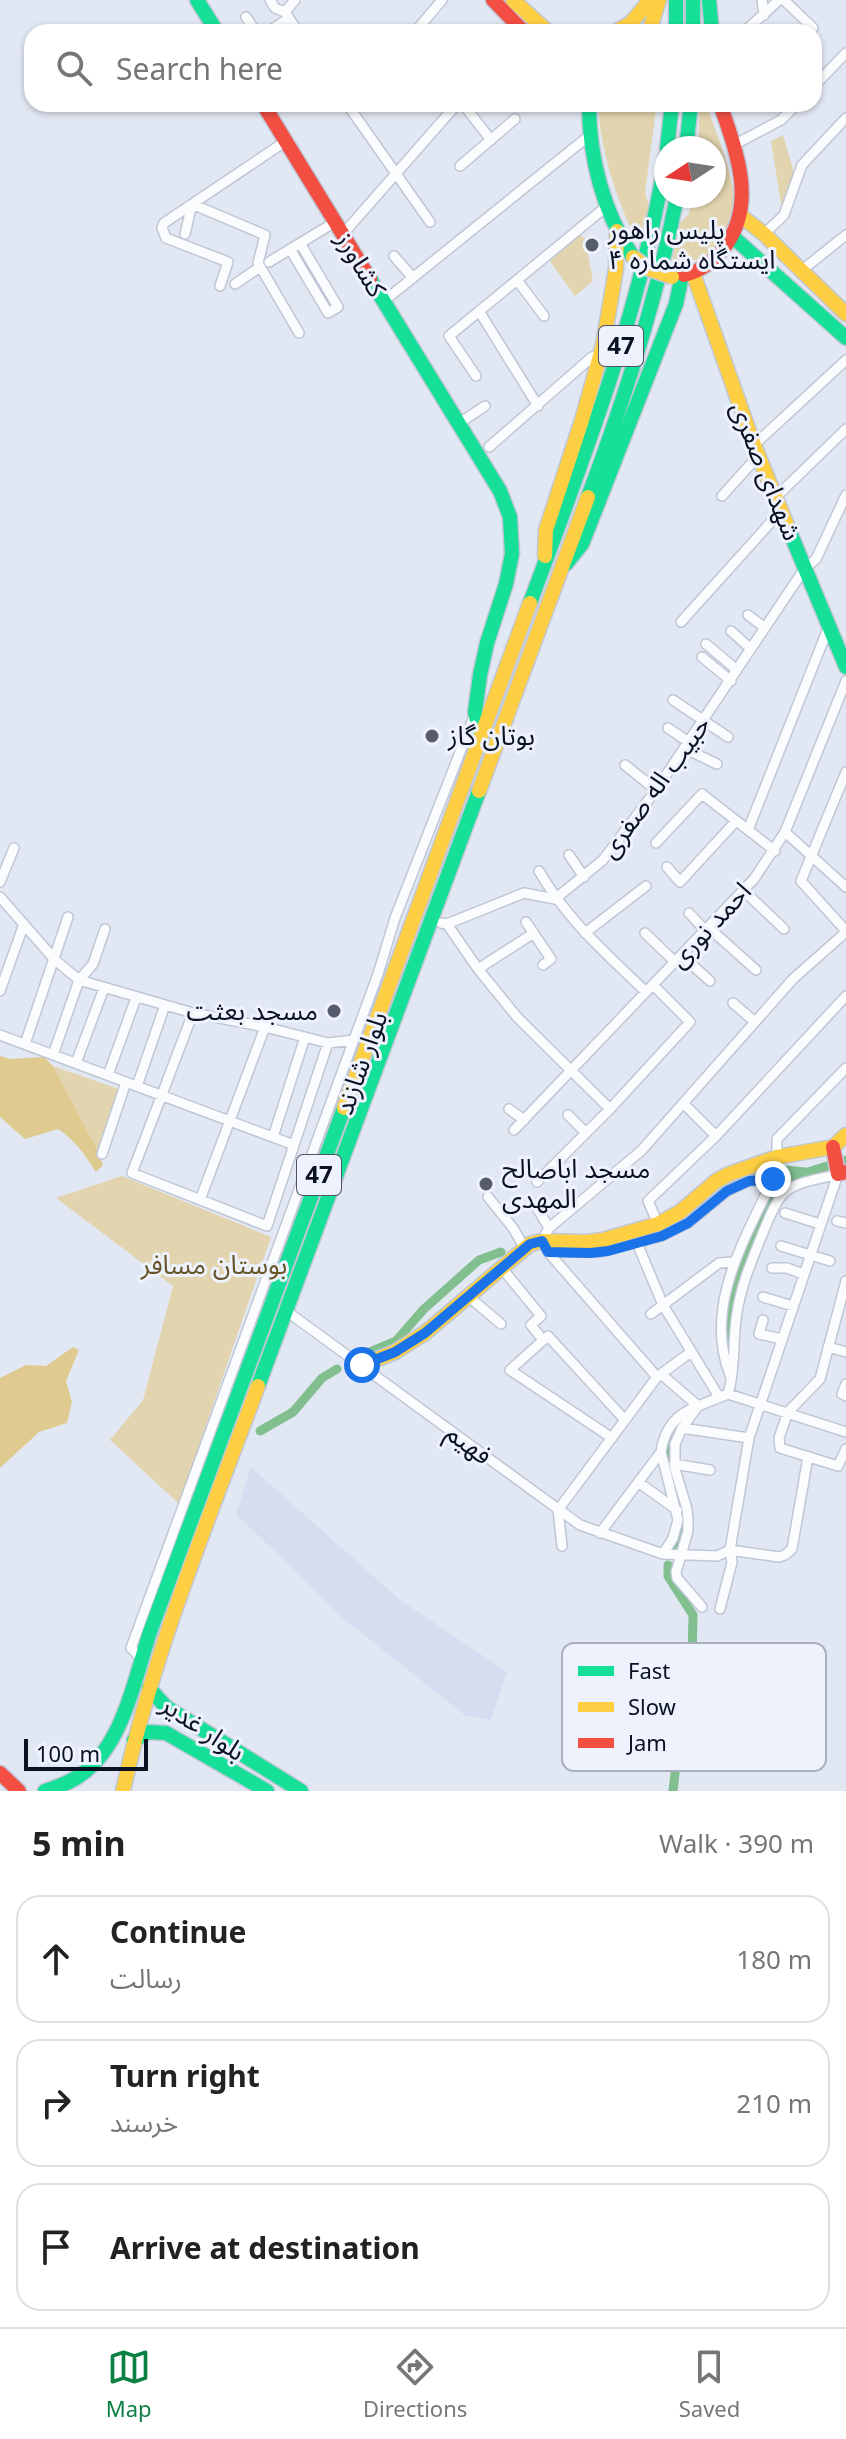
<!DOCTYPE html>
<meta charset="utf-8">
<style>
:root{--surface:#fff;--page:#f6f6f6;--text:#222;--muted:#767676;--line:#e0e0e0;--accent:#0b8043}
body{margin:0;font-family:"Noto Sans","Noto Sans Arabic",sans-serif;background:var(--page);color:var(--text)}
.compass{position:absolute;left:654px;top:136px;width:72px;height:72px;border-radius:50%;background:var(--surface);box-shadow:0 2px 6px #0004;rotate:258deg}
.scale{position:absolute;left:24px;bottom:20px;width:124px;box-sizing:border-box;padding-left:8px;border:4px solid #0a1123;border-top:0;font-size:22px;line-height:28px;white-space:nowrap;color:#0a1123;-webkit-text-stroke:6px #edf2fd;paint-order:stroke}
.stop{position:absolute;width:24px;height:24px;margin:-18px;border:6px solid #1a73e8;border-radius:50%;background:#fff}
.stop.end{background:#1a73e8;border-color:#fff;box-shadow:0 2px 8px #0008}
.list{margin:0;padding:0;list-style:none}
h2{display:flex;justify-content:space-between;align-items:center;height:104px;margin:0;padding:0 32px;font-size:34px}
h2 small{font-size:26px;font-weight:400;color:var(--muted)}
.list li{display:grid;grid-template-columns:52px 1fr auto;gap:24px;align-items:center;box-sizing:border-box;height:128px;margin:0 16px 16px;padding:0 16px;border:2px solid var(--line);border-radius:24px}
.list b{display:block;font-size:30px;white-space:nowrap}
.list p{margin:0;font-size:26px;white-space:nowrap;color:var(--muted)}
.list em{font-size:26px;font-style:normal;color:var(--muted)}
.icon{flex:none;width:44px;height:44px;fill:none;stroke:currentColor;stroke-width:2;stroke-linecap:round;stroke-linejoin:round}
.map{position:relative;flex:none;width:846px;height:1791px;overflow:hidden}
.search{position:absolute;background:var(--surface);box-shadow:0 2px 6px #0004;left:24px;right:24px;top:24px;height:88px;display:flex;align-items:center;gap:20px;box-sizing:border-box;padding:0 28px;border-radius:24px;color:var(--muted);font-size:30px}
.sheet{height:536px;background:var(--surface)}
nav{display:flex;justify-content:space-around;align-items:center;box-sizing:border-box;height:112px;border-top:2px solid var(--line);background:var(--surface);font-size:22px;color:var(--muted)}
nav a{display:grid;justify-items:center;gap:4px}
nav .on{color:var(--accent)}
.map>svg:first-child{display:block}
.built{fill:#d5def0}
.green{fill:#e3d4b0}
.forest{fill:#dfca90}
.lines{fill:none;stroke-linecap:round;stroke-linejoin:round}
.canal{stroke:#81bf8e;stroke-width:9}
.street-casing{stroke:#bfc7d6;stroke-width:12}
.fast-casing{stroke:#bfc7d6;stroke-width:17}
.slow-casing{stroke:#bfc7d6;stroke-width:17}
.jam-casing{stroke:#bfc7d6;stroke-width:17}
.street{stroke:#fbfcfd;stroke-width:9}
.fast{stroke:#16e098;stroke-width:14}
.slow{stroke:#ffcf43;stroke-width:14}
.jam{stroke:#f24e42;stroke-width:14}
.slow-bridge-casing{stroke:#bfc7d6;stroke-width:17;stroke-linecap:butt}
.slow-bridge{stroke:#ffcf43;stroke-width:14}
.route{stroke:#1a73e8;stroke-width:10}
.poi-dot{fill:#565c6c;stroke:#edf2fd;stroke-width:3}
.labels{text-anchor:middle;stroke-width:6;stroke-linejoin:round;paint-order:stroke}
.shield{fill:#edf2fd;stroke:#4e5464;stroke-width:2}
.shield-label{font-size:24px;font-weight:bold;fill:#0a1123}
.poi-label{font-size:26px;fill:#0a1123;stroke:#edf2fd;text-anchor:start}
.street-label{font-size:26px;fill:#0a1123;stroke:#edf2fd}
.park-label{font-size:26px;fill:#675528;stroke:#edf2fd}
.key{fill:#edf2fd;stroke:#a9aebc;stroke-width:2}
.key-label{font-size:22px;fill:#0a1123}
</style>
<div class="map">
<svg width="846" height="1791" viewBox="0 0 846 1791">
<rect width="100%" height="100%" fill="#e2e8f3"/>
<path class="built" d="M 251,1467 L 399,1599 L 507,1672 L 491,1720 L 466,1716 L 344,1619 L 236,1514 Z"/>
<path class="green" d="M 599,104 L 660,104 L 656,110 L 645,193 L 649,206 L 640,243 C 621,218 596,136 599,104 Z
M 700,104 L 706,104 C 716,132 741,190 733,219 C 730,231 725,237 717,246 C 706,260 689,263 672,261 L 680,223 L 689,214 L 692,196 L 714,196 L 714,148 L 698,148 C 700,133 698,119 700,104 Z
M 783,135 L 795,176 L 782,211 L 771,141 Z
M 580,235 L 585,238 L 593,281 L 575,296 L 549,260 Z
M 53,1066 L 119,1089 L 98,1151 Z
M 122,1176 L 271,1237 L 179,1504 L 110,1440 L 143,1400 L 173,1286 L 56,1198 Z"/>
<path class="forest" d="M 0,1056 L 10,1059 L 44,1057 L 53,1066 L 98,1151 L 103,1165 L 96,1172 C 85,1155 75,1140 58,1129 L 25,1139 L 0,1117 Z
M 73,1347 L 79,1350 L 66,1381 L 72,1402 L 67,1423 L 39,1432 L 0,1468 L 0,1378 L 26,1365 L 46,1366 Z"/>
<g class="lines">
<path class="canal" d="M 620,1242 C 637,1237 657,1235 674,1225 C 702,1208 724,1178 758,1170 C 773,1167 792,1171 808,1172
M 363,1355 L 396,1341 L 424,1309 L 479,1260 L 501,1252
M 729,1361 L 728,1338 L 735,1288 L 764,1216 L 777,1191 L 785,1182 L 808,1172 L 846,1160
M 260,1431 L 293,1412 L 322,1378 L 337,1369
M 670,1433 C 659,1472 697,1508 673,1545
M 668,1565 L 668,1576 L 693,1615 L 692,1658 L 687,1693 L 686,1724 L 677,1756 L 673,1791"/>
<defs>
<path id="street" d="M 270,0 L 275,8 L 285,12 L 298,32
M 762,0 L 764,15
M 784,0 L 813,28
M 285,12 L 295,0
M 246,17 L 256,32
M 268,32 L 289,18
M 415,32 L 442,0
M 744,32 L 779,0
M 814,86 L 846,53
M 347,104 L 430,222
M 463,104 L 491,140
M 732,146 L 781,120 L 797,104
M 460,166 L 515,119
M 185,234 L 192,204 L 265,235 L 258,263 L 299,333
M 343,234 L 457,104
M 764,234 L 784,215 L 802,165 L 846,118
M 290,249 L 328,313 L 338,307 L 300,243
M 394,256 L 413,278
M 269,262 L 335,222
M 801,271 L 846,235
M 517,280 L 544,316
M 235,284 L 260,267
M 220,286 L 228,262 L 166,238 L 162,228 L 164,223 L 286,141
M 384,301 L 590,135
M 479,311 L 538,406
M 476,376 L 449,336 L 607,206
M 458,424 L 485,406
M 754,445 L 846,360
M 489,447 L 592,357 L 601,353
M 722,496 L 758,456
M 776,497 L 846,429
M 748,615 L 765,628
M 681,622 L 781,511
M 731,631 L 751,649
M 706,644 L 737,670
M 702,657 L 731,681
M 673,700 L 728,737
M 668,728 L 690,743
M 686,749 L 717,764
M 625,765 L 656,790
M 846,772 L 801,881 L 846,931
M 748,830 L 829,626
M 785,832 L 846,887
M 656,843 L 702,794 L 775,851
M 569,855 L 584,877
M 667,867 L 680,882 L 736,821
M 539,871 C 567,920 606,953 646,992
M 0,882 L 14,848
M 743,890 L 784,929
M 0,897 L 55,960 L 79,980 L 193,1013 L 265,1027 L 328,1043 L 354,1040
M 689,913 L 705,930
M 526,922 L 551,959 L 543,965
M 441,923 L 447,924 L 478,969 L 517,1017 L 610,1109
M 447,924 L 524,893 L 555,899 L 603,860 L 656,790 L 805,568 L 816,559 L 846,495
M 708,927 L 756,970
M 585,933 L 646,886
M 645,933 L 675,962
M 681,955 L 710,981
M 478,969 L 534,933
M 0,991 L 24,924
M 733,1003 L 755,1022
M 193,1013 L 132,1173 L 267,1226 L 328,1043
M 0,1035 L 294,1145
M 25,1044 L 68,917
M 53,1055 L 79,980 L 93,964 L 105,929
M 76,1063 L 104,988
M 108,1075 L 136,998
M 137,1086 L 165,1005
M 684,1104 L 716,1136
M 509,1109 L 524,1120
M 568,1115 L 586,1133
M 514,1130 L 754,879 L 785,832 L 846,681
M 273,1137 L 305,1037
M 102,1154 L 126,1082
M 777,1157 L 777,1139 L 846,1068
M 537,1182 L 610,1109 L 690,1022 L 653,985
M 488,1197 L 513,1228 L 524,1247
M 200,1200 L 265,1027
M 537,1208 L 549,1228
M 785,1213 L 820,1224
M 837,1221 L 846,1223
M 659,1226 L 648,1201 L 716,1136 L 846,996
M 637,1243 L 663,1305 L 719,1397
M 781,1246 L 830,1261
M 548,1252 L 600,1252 L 662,1236 L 688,1223 L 727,1191 L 749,1181 L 773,1179 C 745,1239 703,1307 730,1375
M 501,1267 L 541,1316 L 531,1325 L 539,1335
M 772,1268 L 787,1268 L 803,1274
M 846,1281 L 820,1379 L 788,1412 L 779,1438 L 780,1448 L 838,1466 L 846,1449
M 468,1296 L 501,1324
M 763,1297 L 793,1306
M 285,1310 L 580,1525 L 663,1554 L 717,1556 L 730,1550 L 779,1557 L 785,1555 L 792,1549 L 808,1457
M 651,1314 L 719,1263 L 734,1262
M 763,1320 L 759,1334 L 782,1339
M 828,1347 L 846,1352
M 661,1374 L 698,1406
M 657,1377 L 548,1252 L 542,1241 L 549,1228 L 641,1151 L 793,979 L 846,932
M 846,1384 L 842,1394 L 846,1396
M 728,1394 C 736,1368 732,1340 737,1313 C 741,1284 753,1258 764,1230 C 769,1219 775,1201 785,1192 C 797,1181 822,1179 838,1174
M 728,1394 L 846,1432
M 682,1428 L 749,1438
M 612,1438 L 510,1370 L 548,1336 L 625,1420
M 674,1464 L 710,1470
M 638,1482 L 677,1510
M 600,1533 L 661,1452
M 562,1546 L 558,1510 L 657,1377 L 691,1352
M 663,1554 L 673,1538 L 678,1520 L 661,1452 C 664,1429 676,1414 698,1406
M 702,1607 L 677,1578 L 676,1572 L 688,1531 L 688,1521 L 687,1509 L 675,1469 L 675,1444 L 682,1428 L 698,1406 L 728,1394
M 720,1609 L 732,1562 L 730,1550 L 749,1438 L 838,1174
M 141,1658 L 131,1648 L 378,974 L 395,918 L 475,714"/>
<path id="fast" d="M 197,0 L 217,32
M 676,0 L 676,32
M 693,0 L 693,32
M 709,0 L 712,32
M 589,104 C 589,157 603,212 633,257
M 667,148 L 672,104
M 686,148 L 691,104
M 732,236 L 846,338
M 370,279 L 500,491 L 510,517 L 512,554 L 506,584 L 487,643 L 480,675 L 475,712 L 481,738
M 588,497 C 625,398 657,299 677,196
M 789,530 L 846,667
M 566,564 L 582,544 L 676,304 L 682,275
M 530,603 C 584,457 641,311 666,156
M 773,1179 L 777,1157
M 258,1386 L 479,791
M 149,1688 L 166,1707 L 301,1791
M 134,1740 L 149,1732 L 166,1733 L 267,1791
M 45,1791 C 61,1786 77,1780 89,1768 C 124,1738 136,1675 150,1632 L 344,1108"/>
<path id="slow" d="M 513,0 L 548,32
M 615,32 L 631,23 L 650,0
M 649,32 L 659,0
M 741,216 L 764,234 L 846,314
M 693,273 L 754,445 L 789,530
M 545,556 L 546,530 L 582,420 L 603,345 L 616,269 L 617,231
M 479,791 L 588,497
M 344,1108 L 530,603
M 362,1365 L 395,1352 L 425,1333 L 530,1244 L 542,1241 L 586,1242 L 603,1240 L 658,1224 L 680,1212 L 716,1181 L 729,1174 L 777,1157 L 833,1147 L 846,1135
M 123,1791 C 153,1653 209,1518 258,1386"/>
<path id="jam" d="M 493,0 L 524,32
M 263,104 L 370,279
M 684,275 C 704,270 717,259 728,242 C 756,199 735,148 720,104
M 833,1147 L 838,1174 L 846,1172
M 0,1773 L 19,1791"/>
</defs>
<use href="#street" class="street-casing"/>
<use href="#fast" class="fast-casing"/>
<use href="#slow" class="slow-casing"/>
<use href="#jam" class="jam-casing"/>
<use href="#street" class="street"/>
<use href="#fast" class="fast"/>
<use href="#slow" class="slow"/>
<use href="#jam" class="jam"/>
<defs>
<path id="slow-bridge" d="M 633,257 L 649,269 L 672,277"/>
</defs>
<use href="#slow-bridge" class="slow-bridge-casing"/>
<use href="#slow-bridge" class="slow-bridge"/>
</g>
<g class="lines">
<path class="route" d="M 362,1365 L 395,1352 L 425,1333 L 530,1244 L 542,1241 L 548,1252 L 590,1253 L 608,1251 L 662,1236 L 688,1223 L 727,1191 L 749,1181 L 773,1179"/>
</g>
<g class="poi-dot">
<circle cx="592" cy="245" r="8"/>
<circle cx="432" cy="736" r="8"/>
<circle cx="334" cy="1011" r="8"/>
<circle cx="486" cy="1184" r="8"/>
</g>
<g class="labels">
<g class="shield">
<rect x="599" y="326" width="44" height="40" rx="6"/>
<rect x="297" y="1155" width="44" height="40" rx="6"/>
</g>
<g class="shield-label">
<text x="621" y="354">47</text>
<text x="319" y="1183">47</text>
</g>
<g class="poi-label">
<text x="608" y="239">پلیس راهور<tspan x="608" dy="30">ایستگاه شماره ۴</tspan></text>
<text x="448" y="745">بوتان گاز</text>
<text x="318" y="1020" text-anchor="end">مسجد بعثت</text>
<text x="502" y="1178">مسجد اباصالح<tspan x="502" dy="30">المهدی</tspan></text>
</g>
<g class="street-label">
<text transform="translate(361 264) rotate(59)" y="9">کشاورز</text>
<text transform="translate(766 471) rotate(68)" y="9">شهدای صفری</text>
<text transform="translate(655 787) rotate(-54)" y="9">حبیب اله صفری</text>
<text transform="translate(710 925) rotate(-47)" y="9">احمد نوری</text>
<text transform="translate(361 1063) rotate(-70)" y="9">بلوار شازند</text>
<text transform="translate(469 1444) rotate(37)" y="9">فهیم</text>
<text transform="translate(203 1728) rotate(34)" y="9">بلوار غدیر</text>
</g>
<g class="park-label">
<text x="214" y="1274">بوستان مسافر</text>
</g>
</g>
<rect x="562" y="1643" width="264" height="128" rx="12" class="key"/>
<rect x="578" y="1666" width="36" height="10" fill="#16e098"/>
<rect x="578" y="1702" width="36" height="10" fill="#ffcf43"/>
<rect x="578" y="1738" width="36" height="10" fill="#f24e42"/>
<g class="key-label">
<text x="628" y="1679">Fast</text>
<text x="628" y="1715">Slow</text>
<text x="628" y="1751">Jam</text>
</g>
</svg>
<svg class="compass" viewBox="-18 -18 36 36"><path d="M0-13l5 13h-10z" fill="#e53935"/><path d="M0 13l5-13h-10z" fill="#767676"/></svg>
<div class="scale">100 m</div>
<div class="stop" style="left:362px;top:1365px"></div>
<div class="stop end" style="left:773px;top:1179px"></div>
<div class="search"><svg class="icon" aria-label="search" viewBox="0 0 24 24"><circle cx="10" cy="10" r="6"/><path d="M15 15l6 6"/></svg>Search here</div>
</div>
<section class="sheet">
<h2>5 min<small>Walk · 390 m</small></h2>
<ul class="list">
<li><svg class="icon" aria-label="ahead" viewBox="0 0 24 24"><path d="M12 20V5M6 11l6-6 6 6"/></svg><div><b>Continue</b><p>رسالت</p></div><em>180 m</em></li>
<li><svg class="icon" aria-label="right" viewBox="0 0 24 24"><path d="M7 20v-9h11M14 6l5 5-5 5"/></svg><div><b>Turn right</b><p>خرسند</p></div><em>210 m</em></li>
<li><svg class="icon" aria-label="arrive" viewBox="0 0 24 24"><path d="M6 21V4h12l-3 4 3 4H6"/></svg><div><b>Arrive at destination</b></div></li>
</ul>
</section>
<nav>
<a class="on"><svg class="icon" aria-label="map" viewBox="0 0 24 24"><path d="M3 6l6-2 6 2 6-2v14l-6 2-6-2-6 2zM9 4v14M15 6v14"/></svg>Map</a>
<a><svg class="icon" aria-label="directions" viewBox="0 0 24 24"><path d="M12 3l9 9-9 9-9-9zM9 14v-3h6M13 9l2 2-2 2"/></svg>Directions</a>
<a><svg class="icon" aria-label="saved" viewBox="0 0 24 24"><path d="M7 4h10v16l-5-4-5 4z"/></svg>Saved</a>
</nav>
